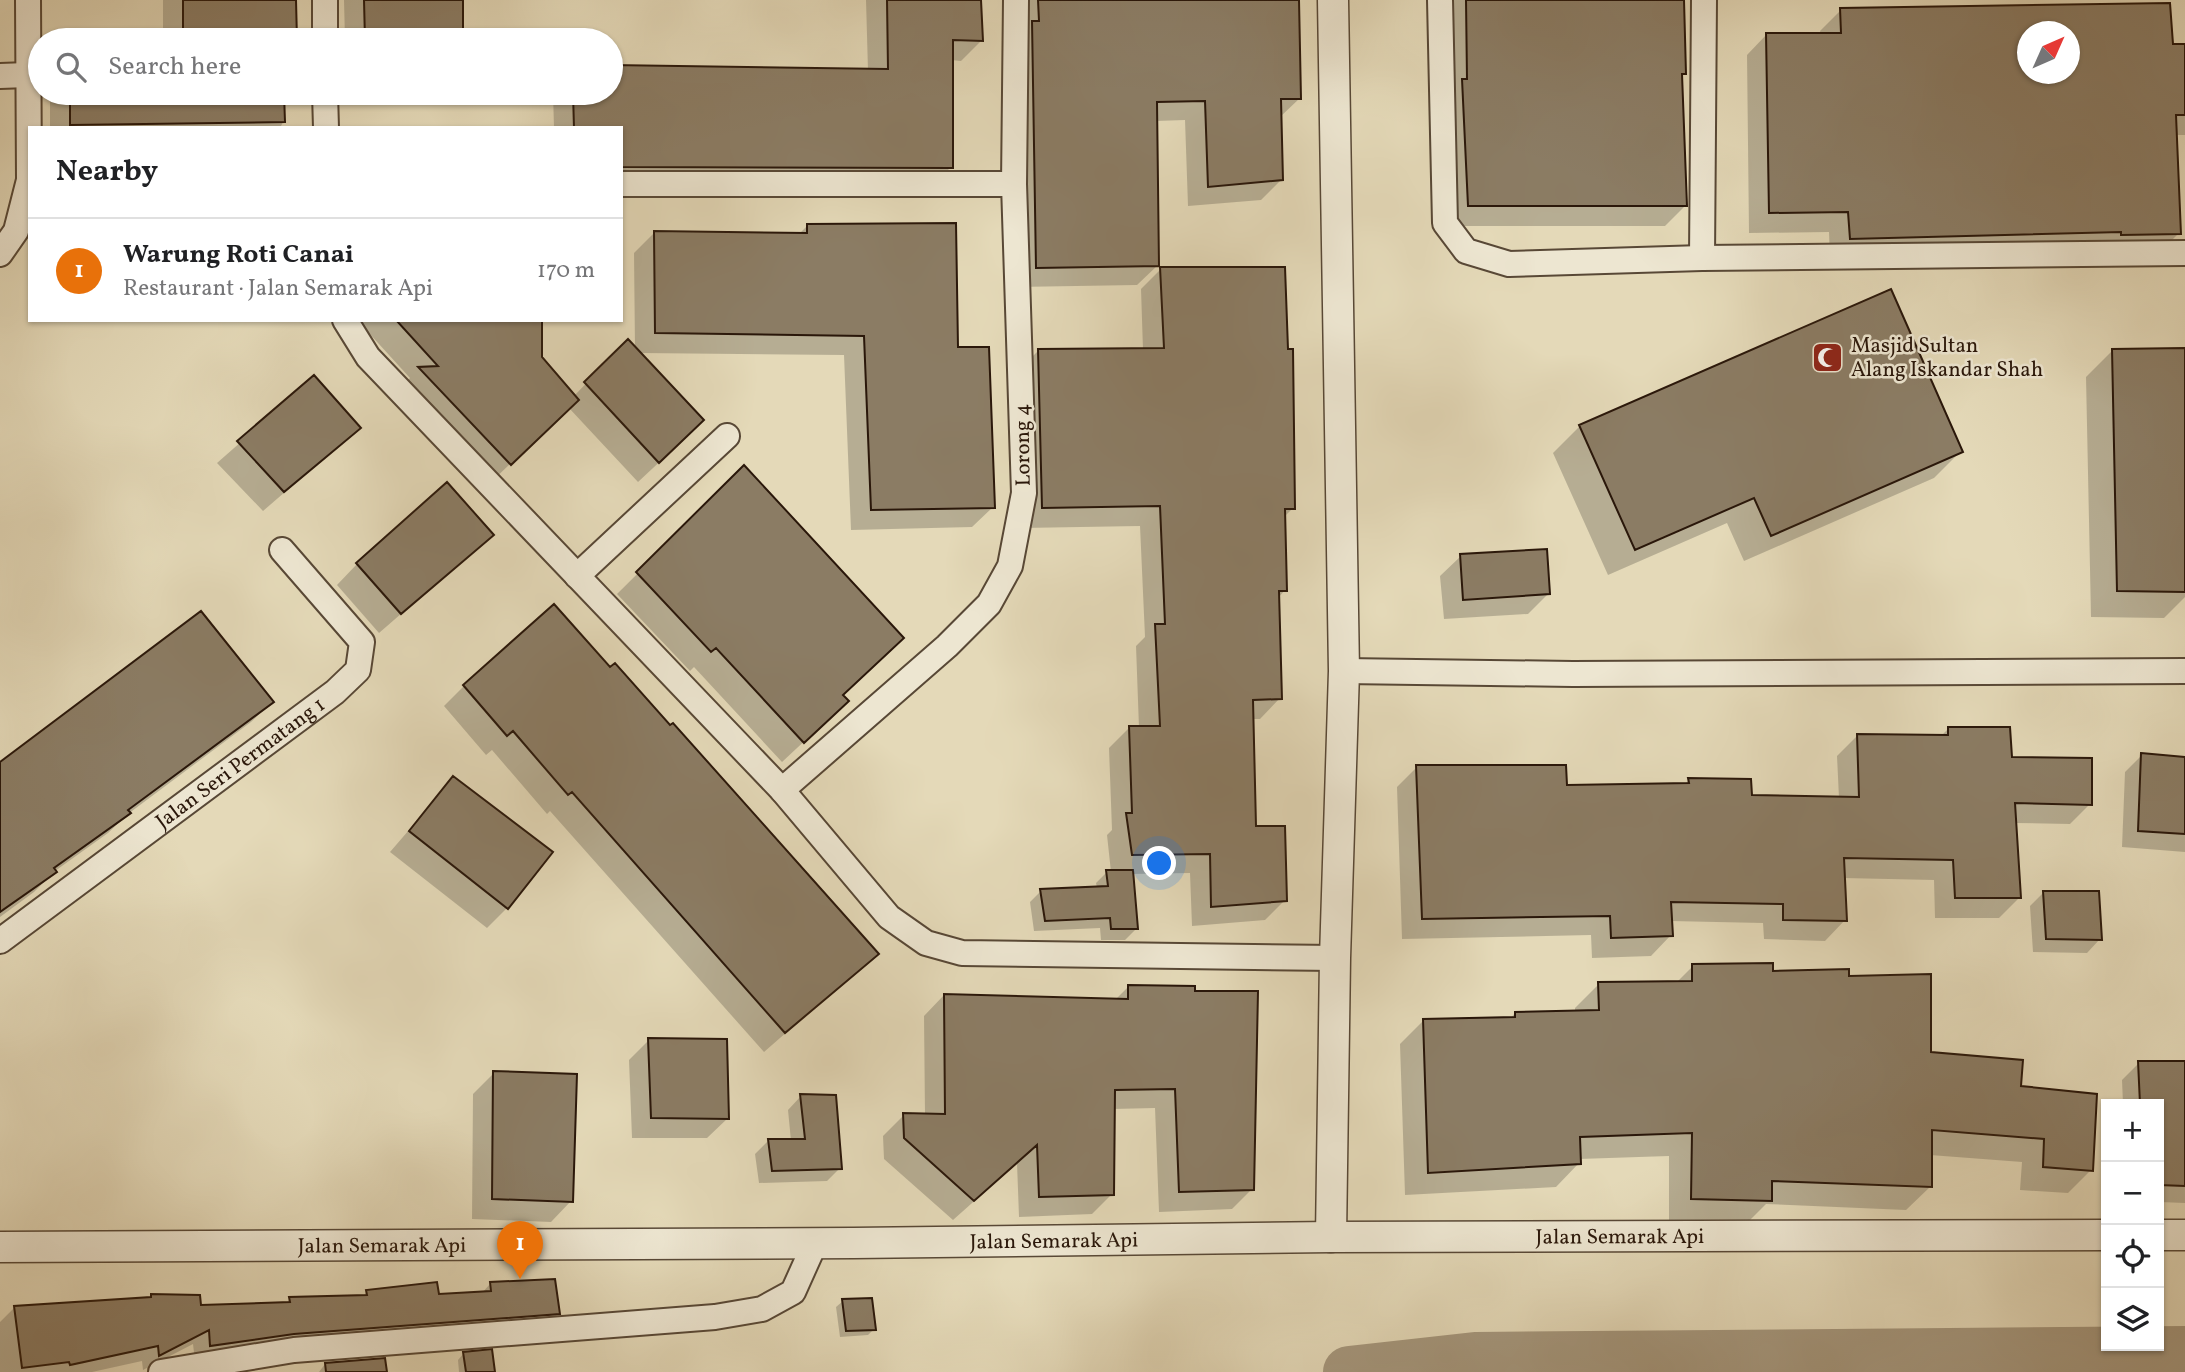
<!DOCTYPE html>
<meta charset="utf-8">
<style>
:root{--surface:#fff;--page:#f6f6f6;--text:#202124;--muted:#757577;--line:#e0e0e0;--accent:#ea580c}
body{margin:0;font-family:Vollkorn,serif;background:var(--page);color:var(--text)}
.controls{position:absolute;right:21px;bottom:21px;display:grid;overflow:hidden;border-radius:0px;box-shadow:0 2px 5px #0004}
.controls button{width:63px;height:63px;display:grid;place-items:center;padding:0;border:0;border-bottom:2px solid var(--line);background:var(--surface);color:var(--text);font:35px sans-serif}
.compass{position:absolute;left:2017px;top:21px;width:63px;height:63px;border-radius:50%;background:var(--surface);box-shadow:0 2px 5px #0004;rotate:45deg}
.you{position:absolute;left:1160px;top:864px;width:24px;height:24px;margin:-18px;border:5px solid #fff;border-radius:50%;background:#1a73e8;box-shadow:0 0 0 10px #1a73e833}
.badge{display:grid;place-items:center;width:46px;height:46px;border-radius:50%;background:var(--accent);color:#fff;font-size:23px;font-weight:700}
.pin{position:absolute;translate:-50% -58px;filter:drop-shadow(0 2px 4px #0008)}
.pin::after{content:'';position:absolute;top:37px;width:24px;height:21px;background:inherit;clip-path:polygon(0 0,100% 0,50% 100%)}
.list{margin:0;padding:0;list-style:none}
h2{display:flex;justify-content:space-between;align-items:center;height:91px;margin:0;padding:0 28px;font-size:30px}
h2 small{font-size:23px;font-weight:400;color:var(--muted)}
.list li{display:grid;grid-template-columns:46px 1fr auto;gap:21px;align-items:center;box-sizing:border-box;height:105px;padding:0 28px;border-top:2px solid var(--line)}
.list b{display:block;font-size:26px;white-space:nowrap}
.list p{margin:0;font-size:23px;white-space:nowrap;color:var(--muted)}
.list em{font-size:23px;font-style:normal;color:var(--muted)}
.icon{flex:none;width:38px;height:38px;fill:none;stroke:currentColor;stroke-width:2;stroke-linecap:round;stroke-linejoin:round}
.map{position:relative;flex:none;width:2185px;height:1372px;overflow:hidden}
.search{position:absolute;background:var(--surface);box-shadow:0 2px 5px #0004;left:28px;top:28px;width:595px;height:77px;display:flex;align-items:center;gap:18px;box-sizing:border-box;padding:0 24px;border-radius:38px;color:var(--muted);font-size:26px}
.panel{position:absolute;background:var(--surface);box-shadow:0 2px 5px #0004;left:28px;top:126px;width:595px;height:196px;border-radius:0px}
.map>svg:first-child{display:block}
.shadow{fill:#0003;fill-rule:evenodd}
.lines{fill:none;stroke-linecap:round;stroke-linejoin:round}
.river{stroke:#a5977d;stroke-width:52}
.building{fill:#8b7c64;stroke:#2a170a;stroke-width:2;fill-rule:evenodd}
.minor-casing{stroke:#584836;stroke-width:28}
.tertiary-casing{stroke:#584836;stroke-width:33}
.minor{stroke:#ede6d1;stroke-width:24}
.tertiary{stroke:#ede6d1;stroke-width:30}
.labels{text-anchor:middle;stroke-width:5;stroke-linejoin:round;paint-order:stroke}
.poi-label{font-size:21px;fill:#2a170a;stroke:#ede6d1;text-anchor:start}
.street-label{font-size:21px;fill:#2a170a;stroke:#ede6d1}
</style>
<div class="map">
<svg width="2185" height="1372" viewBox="0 0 2185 1372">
<rect width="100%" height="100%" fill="#e4d9b8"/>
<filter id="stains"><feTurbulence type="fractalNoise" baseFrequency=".00286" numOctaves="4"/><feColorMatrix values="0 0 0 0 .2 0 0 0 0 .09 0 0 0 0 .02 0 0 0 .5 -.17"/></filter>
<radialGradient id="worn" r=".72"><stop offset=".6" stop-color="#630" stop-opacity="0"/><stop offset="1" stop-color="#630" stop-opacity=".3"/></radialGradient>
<path class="shadow" d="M 163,0 L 295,0 L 295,40 L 163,40 Z
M 344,0 L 461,0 L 461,37 L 458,40 L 345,40 Z
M 866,0 L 980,0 L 982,40 L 961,61 L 951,60 L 951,167 L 930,188 L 621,187 L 621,128 L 554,128 L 553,93 L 611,93 L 611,67 L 868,71 Z
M 1017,0 L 1299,0 L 1300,98 L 1279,118 L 1281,180 L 1261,200 L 1188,206 L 1185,120 L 1156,121 L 1158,265 L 1137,285 L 1016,287 Z
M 1445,0 L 1684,0 L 1685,73 L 1681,77 L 1686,205 L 1665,226 L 1448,226 Z
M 2168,5 L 2171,46 L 2185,46 L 2185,135 L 2175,135 L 2179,233 L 2158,254 L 1830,259 L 1829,232 L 1749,233 L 1747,55 L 1767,34 L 1821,35 L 1820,31 L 1841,10 ZM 2028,32 L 2070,32 L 2070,74 L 2028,74 Z
M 50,93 L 282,93 L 283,122 L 280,128 L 50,128 Z
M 807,226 L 956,349 L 993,507 L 972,527 L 851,530 L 844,355 L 639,353 L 682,441 L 638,482 L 569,408 L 489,484 L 399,389 L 410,378 L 357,320 L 540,320 L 540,357 L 574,396 L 627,341 L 635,349 L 634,253 L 654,233 L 798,235 Z
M 1161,269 L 1293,508 L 1284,517 L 1285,590 L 1278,598 L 1280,698 L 1260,719 L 1252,719 L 1254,828 L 1285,900 L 1265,920 L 1192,926 L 1190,873 L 1131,874 L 1136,929 L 1125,940 L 1101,940 L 1100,928 L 1034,931 L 1030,902 L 1041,891 L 1097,888 L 1096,883 L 1107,872 L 1111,872 L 1107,835 L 1112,830 L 1109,748 L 1129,728 L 1139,728 L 1136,646 L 1145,637 L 1140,526 L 1022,528 L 1018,371 L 1038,351 L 1143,350 L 1141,289 Z
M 2113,350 L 2185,350 L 2185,597 L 2164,618 L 2091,617 L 2086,377 Z
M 314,378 L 359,428 L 263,511 L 217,463 Z
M 1580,426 L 1961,451 L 1934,478 L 1744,561 L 1727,523 L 1608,575 L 1553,453 Z
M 744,468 L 841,695 L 826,721 L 782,762 L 694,667 L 690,671 L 617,594 Z
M 492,535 L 379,633 L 337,585 L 357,564 Z
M 1461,556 L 1548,594 L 1528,614 L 1444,619 L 1440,576 Z
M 201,613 L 272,702 L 251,722 L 128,814 L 108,833 L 55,871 L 34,892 L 0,917 L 0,764 Z
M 610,670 L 670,728 L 876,954 L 764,1052 L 550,811 L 547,814 L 492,750 L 486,755 L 444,706 L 464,686 Z
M 1949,728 L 2011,759 L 2090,804 L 2070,824 L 2015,823 L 2020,897 L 1999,918 L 1935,918 L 1934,880 L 1843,878 L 1845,920 L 1825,941 L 1764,939 L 1763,923 L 1670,921 L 1671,935 L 1651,956 L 1592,958 L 1591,935 L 1402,939 L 1397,787 L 1417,767 L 1566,786 L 1684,785 L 1689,780 L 1750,797 L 1839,798 L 1837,756 L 1857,736 L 1940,737 Z
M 2142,755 L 2185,759 L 2185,852 L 2122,847 L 2125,772 Z
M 453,779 L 507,908 L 487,928 L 390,852 Z
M 2043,893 L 2100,939 L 2087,953 L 2033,952 L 2030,906 Z
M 1693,966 L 1847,977 L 1930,1053 L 2020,1088 L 2091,1170 L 2068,1193 L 2020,1190 L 2022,1162 L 1930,1155 L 1930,1187 L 1906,1210 L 1766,1204 L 1746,1224 L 1669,1222 L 1669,1156 L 1579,1159 L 1579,1163 L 1556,1187 L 1405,1195 L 1400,1044 L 1424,1020 L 1510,1019 L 1515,1013 L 1575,1013 L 1575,1008 L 1599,984 L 1676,983 Z
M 1128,987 L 1193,993 L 1252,1189 L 1232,1209 L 1159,1212 L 1155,1108 L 1113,1109 L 1112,1194 L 1092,1214 L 1019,1217 L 1017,1163 L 953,1220 L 884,1159 L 883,1136 L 904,1115 L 925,1115 L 924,1016 L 944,995 L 1115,1000 Z
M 649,1040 L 728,1118 L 707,1138 L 632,1138 L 629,1060 Z
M 2139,1063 L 2185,1063 L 2185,1203 L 2159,1202 L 2159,1104 L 2123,1104 L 2122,1080 Z
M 494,1073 L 571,1201 L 551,1222 L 472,1219 L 473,1094 Z
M 801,1096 L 840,1168 L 827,1181 L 759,1183 L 755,1154 L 768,1141 L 791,1141 L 788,1110 Z
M 490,1284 L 558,1314 L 542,1330 L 195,1361 L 193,1344 L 143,1370 L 142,1361 L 92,1372 L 0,1372 L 0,1322 L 15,1307 L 148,1299 L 151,1295 L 199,1306 L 285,1304 L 290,1299 L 362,1297 L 367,1292 L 438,1296 L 481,1294 Z
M 843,1301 L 874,1329 L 868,1335 L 840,1337 L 836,1307 Z
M 464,1353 L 493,1372 L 459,1372 L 458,1360 Z
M 325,1364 L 385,1372 L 319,1372 Z"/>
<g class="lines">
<path class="river" d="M 1349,1372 L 1475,1358 L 2185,1352"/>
</g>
<path class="building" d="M 183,0 L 296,0 L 297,40 L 183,40 Z
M 364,0 L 463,0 L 463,38 L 365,40 Z
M 887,0 L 981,0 L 983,41 L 953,40 L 953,168 L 621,167 L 621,128 L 574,128 L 573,93 L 611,93 L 611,65 L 888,69 Z
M 1038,0 L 1299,0 L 1301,99 L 1281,99 L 1283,180 L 1208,187 L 1205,101 L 1157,102 L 1159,266 L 1036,268 L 1032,21 L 1039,21 Z
M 1466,0 L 1684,0 L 1686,74 L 1682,74 L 1687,206 L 1468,206 L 1462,79 L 1467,79 Z
M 2170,3 L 2173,44 L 2185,44 L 2185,115 L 2176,115 L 2181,234 L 2121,235 L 2121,232 L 1850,239 L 1848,212 L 1769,213 L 1766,33 L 1841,33 L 1840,8 ZM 2027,32 L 2069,32 L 2069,74 L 2027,74 Z
M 70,93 L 284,93 L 285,122 L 70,125 Z
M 956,223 L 958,347 L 989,347 L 995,508 L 871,510 L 864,336 L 655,333 L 654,231 L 807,233 L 807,224 Z
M 1160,267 L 1285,267 L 1288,349 L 1293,349 L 1295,509 L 1285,509 L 1287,591 L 1279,591 L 1282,699 L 1253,700 L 1256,826 L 1285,826 L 1287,901 L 1211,907 L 1210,854 L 1132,855 L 1126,813 L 1132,813 L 1129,726 L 1160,726 L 1155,624 L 1165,624 L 1160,506 L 1042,508 L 1038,349 L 1164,348 Z
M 1891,289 L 1963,452 L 1771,536 L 1754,498 L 1635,550 L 1579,425 Z
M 396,320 L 542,320 L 542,357 L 579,400 L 511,465 L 418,367 L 438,366 Z
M 628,339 L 704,420 L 659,463 L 584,382 Z
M 2185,348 L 2185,592 L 2117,591 L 2112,349 Z
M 314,375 L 361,428 L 284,492 L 237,441 Z
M 744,465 L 904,638 L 843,695 L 849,701 L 804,743 L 716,648 L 711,652 L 636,572 Z
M 447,482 L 494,535 L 401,614 L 356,563 Z
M 1547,549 L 1550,594 L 1463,600 L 1460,554 Z
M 554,604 L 610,667 L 615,663 L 670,725 L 673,723 L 879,954 L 785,1033 L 572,792 L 568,795 L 513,731 L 507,736 L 463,685 Z
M 201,611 L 274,702 L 128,810 L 131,813 L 54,868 L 57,872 L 0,912 L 0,762 Z
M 1948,727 L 2010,727 L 2012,757 L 2092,758 L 2092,805 L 2015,803 L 2021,898 L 1955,898 L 1953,860 L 1844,858 L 1847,921 L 1783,920 L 1783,904 L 1671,902 L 1673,936 L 1611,938 L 1610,916 L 1422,919 L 1416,765 L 1566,765 L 1567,785 L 1689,783 L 1688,778 L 1751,779 L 1752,795 L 1859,797 L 1857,734 L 1948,735 Z
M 2141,753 L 2185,757 L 2185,834 L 2138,831 Z
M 453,776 L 553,852 L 508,909 L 409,831 Z
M 1106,870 L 1133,870 L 1138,929 L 1111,929 L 1110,918 L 1045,921 L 1040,889 L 1108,886 Z
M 2043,891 L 2099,891 L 2102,940 L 2046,939 Z
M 1773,963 L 1773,971 L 1849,969 L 1849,976 L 1931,974 L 1931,1052 L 2023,1060 L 2021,1086 L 2097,1094 L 2093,1171 L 2043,1167 L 2044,1139 L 1932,1130 L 1932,1187 L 1772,1181 L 1772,1201 L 1691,1199 L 1692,1133 L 1580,1137 L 1581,1164 L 1428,1173 L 1423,1019 L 1515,1017 L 1515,1012 L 1599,1010 L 1598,982 L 1692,981 L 1692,964 Z
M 1128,985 L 1195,986 L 1195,991 L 1258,991 L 1254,1190 L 1179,1192 L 1175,1089 L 1115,1090 L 1114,1195 L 1039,1197 L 1037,1145 L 974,1201 L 904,1138 L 903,1113 L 945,1114 L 944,994 L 1128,999 Z
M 648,1038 L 727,1039 L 729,1119 L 651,1118 Z
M 2138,1061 L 2185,1061 L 2185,1186 L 2159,1185 L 2159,1104 L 2140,1104 Z
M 493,1071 L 577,1074 L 573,1202 L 492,1199 Z
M 800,1094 L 836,1095 L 842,1169 L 772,1171 L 768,1139 L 805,1139 Z
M 555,1279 L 560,1314 L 294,1334 L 210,1346 L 209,1330 L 159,1356 L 158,1346 L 70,1365 L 69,1362 L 22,1368 L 14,1306 L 151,1297 L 151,1294 L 200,1295 L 201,1305 L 290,1302 L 289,1297 L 367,1295 L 366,1290 L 437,1282 L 439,1294 L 491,1291 L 490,1282 Z
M 872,1298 L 876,1330 L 846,1331 L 842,1299 Z
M 492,1349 L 495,1372 L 466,1372 L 463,1352 Z
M 385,1358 L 387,1372 L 326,1372 L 325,1363 Z"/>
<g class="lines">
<defs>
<g id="minor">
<path d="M 325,0 L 325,40"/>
<path d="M 1440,0 L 1445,223 L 1466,251 L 1509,264 L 1702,258 L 2185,253"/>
<path d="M 0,76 L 27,75"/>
<path d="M 325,93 L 326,128"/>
<path d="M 621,184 L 1014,184"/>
<path d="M 0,254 L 16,231 L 29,180 L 28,0"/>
<path d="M 1702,258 L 1704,0"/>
<path d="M 345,320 L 368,357 L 782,790 L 889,917 L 926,943 L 962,953 L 1335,958"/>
<path d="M 577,576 L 727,436"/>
<path d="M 1344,671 L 1573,674 L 2185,671"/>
<path d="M 782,790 L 947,646 L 989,604 L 1010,566 L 1024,493 L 1014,184 L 1016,0"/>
<path id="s1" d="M 0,941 L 335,692 L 358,670 L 362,642 L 282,550"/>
<path d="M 161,1372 L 294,1350 L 715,1317 L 762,1309 L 793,1292 L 815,1243"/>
</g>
<g id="tertiary">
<path d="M 2159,1235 L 2185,1235"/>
<path d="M 1331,1237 L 1335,958 L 1344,671 L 1333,0"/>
<path id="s2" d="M 0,1247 L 854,1243 L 1331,1237 L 2106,1235"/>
</g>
</defs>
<use href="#minor" class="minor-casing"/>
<use href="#tertiary" class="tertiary-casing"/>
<use href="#minor" class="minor"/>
<use href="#tertiary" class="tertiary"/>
</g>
<defs>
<symbol id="mosque-square" viewBox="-11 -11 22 22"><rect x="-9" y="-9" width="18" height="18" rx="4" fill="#8f2418" stroke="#ede6d1"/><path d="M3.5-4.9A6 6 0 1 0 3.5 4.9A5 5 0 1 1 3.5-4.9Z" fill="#fff"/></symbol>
</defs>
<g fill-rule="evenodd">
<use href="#mosque-square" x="1810" y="340" width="35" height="35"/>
</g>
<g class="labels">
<g class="poi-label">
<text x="1851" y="352">Masjid Sultan<tspan x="1851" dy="24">Alang Iskandar Shah</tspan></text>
</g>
<g class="street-label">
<text transform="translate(1022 445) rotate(-91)" y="7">Lorong 4</text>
<text dy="7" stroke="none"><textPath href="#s1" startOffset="299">Jalan Seri Permatang 1</textPath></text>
<text dy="7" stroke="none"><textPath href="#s2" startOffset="1620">Jalan Semarak Api</textPath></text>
<text dy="7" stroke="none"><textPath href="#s2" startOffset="1054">Jalan Semarak Api</textPath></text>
<text dy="7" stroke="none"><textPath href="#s2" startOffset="382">Jalan Semarak Api</textPath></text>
</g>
</g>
<rect width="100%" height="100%" filter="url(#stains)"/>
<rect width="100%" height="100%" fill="url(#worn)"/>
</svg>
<div class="controls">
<button>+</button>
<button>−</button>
<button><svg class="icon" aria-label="locate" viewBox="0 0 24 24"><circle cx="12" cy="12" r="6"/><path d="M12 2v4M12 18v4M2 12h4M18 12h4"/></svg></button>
<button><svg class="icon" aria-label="layers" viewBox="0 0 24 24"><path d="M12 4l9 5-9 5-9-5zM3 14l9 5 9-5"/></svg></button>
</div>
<svg class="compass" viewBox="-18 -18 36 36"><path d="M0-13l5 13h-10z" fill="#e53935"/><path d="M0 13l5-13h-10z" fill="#757577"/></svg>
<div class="you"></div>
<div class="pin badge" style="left:520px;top:1279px;background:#e8710a">1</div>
<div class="search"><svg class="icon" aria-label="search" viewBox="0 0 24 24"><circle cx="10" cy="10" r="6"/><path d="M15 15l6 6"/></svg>Search here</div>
<section class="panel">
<h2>Nearby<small></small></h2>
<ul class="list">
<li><span class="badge" style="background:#e8710a">1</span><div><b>Warung Roti Canai</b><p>Restaurant · Jalan Semarak Api</p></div><em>170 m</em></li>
</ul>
</section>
</div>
